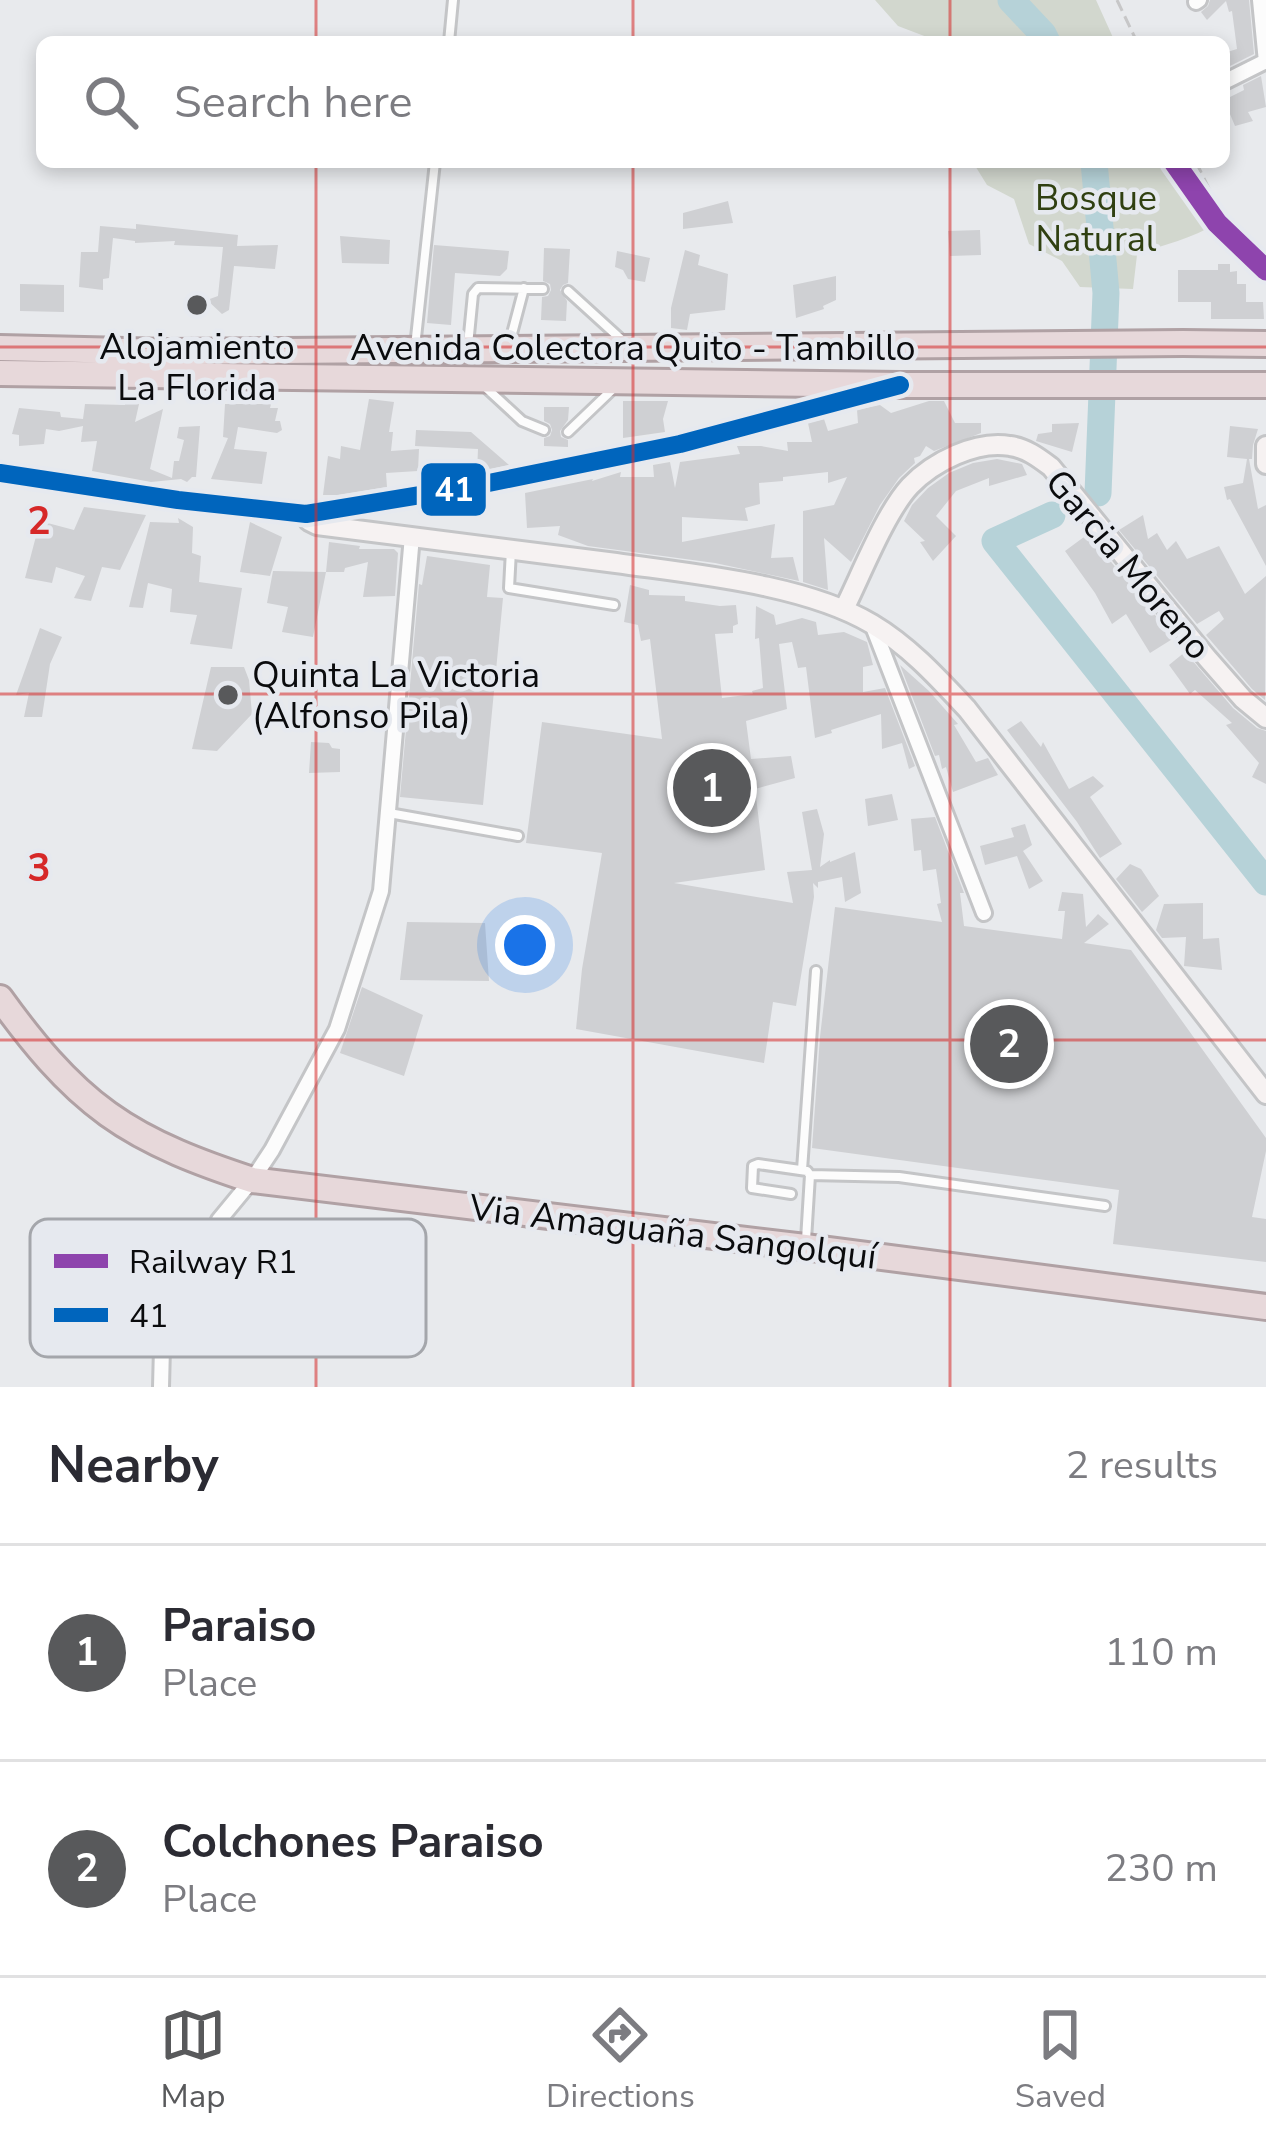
<!DOCTYPE html>
<meta charset="utf-8">
<style>
:root{--surface:#fff;--page:#f7f7f7;--text:#2b2b33;--muted:#7c7c81;--line:#e1e1e2;--accent:#58595b}
body{margin:0;font-family:"Nunito Sans",sans-serif;background:var(--page);color:var(--text)}
.you{position:absolute;left:525px;top:945px;width:42px;height:42px;margin:-30px;border:9px solid #fff;border-radius:50%;background:#1a73e8;box-shadow:0 0 0 18px #1a73e833}
.badge{display:grid;place-items:center;width:78px;height:78px;border-radius:50%;background:var(--accent);color:#fff;font-size:39px;font-weight:700}
.pin{position:absolute;translate:-50% -50%;border:6px solid #fff;box-shadow:0 3px 12px #0006}
.list{margin:0;padding:0;list-style:none}
h2{display:flex;justify-content:space-between;align-items:center;height:156px;margin:0;padding:0 48px;font-size:51px}
h2 small{font-size:39px;font-weight:400;color:var(--muted)}
.list li{display:grid;grid-template-columns:78px 1fr auto;gap:36px;align-items:center;box-sizing:border-box;height:216px;padding:0 48px;border-top:3px solid var(--line)}
.list b{display:block;font-size:45px;white-space:nowrap}
.list p{margin:0;font-size:39px;white-space:nowrap;color:var(--muted)}
.list em{font-size:39px;font-style:normal;color:var(--muted)}
.icon{flex:none;width:66px;height:66px;fill:none;stroke:currentColor;stroke-width:2;stroke-linecap:round;stroke-linejoin:round}
.map{position:relative;flex:none;width:1266px;height:1387px;overflow:hidden}
.search{position:absolute;background:var(--surface);box-shadow:0 6px 18px #0003;left:36px;right:36px;top:36px;height:132px;display:flex;align-items:center;gap:30px;box-sizing:border-box;padding:0 42px;border-radius:18px;color:var(--muted);font-size:45px}
.sheet{height:588px;background:var(--surface)}
nav{display:flex;justify-content:space-around;align-items:center;box-sizing:border-box;height:168px;border-top:3px solid var(--line);background:var(--surface);font-size:33px;color:var(--muted)}
nav a{display:grid;justify-items:center;gap:6px}
nav .on{color:var(--accent)}
.map>svg:first-child{display:block}
.green{fill:#d2d7ce}
.lines{fill:none;stroke-linecap:round;stroke-linejoin:round}
.river{stroke:#b6d2d8;stroke-width:27}
.building{fill:#cfd0d3}
.lane-casing{stroke:#c4c5c7;stroke-width:14}
.street-casing{stroke:#c4c5c7;stroke-width:20}
.secondary-casing{stroke:#c4c5c7;stroke-width:24}
.highway-casing{stroke:#b0a1a4;stroke-width:30}
.path{stroke:#c7c7c8;stroke-width:3;stroke-dasharray:12 6;stroke-linecap:butt}
.lane{stroke:#fcfcfc;stroke-width:8}
.street{stroke:#fcfcfc;stroke-width:14}
.secondary{stroke:#f6f2f2;stroke-width:18}
.highway{stroke:#e7d8da;stroke-width:24}
.bus-1-casing{stroke:#e6e9ef;stroke-width:27}
.bus-1{stroke:#0065bd;stroke-width:18}
.rail-1-casing{stroke:#e6e9ef;stroke-width:30}
.rail-1{stroke:#8e44ad;stroke-width:21}
.grid{fill:none;stroke:#d62828;stroke-width:3;stroke-opacity:0.55}
.poi-dot{fill:#58595b;stroke:#e6e9ef;stroke-width:4.5}
.labels{text-anchor:middle;stroke-width:9;stroke-linejoin:round;paint-order:stroke}
.park-label{font-size:36px;fill:#304011;stroke:#e6e9ef}
.poi-label{font-size:36px;fill:#0a0b0d;stroke:#e6e9ef}
.street-label{font-size:36px;fill:#0a0b0d;stroke:#e6e9ef}
.key{fill:#e6e9ef;stroke:#a4a6ab;stroke-width:3}
.key-label{font-size:33px;fill:#0a0b0d}
.grid-label{font-size:39px;text-anchor:middle;font-weight:bold;fill:#d62828;stroke:#e6e9ef;stroke-width:9;stroke-linejoin:round;paint-order:stroke}
.line-badge{stroke:#e6e9ef;stroke-width:4.5}
.badge-label{font-size:33px;text-anchor:middle;font-weight:bold;fill:#fff}
</style>
<div class="map">
<svg width="1266" height="1387" viewBox="0 0 1266 1387">
<rect width="100%" height="100%" fill="#e8eaed"/>
<path class="green" d="M 875,0 L 1096,0 L 1115,42 L 940,42 L 898,26 Z
M 933,162 L 1174,162 L 1217,223 C 1192,239 1164,244 1137,255 L 1133,289 L 1080,287 L 1062,261 L 1029,244 L 1014,199 L 987,185 L 974,164 L 934,168 Z"/>
<g class="lines">
<path class="river" d="M 1011,0 L 1043,34 L 1047,42
M 1094,162 L 1106,293 L 1098,493
M 1052,515 L 995,541 L 1266,882"/>
</g>
<path class="building" d="M 1210,0 L 1249,0 L 1254,54 L 1224,69 L 1224,53 L 1237,49 L 1232,11 L 1229,12 L 1226,1 L 1207,20 L 1201,12 L 1208,6 Z
M 1261,76 L 1266,107 L 1248,112 L 1253,121 L 1235,126 L 1224,100 L 1244,90 L 1243,85 Z
M 728,201 L 733,223 L 683,229 L 683,213 Z
M 136,224 L 238,235 L 237,246 L 278,245 L 275,269 L 234,266 L 229,310 L 222,314 L 207,300 L 218,296 L 223,247 L 174,245 L 175,241 L 135,243 L 135,241 L 113,238 L 109,278 L 103,279 L 103,290 L 79,287 L 81,252 L 98,252 L 100,226 L 136,229 Z
M 980,230 L 981,255 L 950,256 L 948,231 Z
M 340,236 L 390,240 L 389,264 L 342,263 Z
M 434,245 L 509,251 L 507,269 L 500,276 L 455,273 L 451,325 L 427,323 Z
M 544,248 L 570,249 L 568,283 L 563,285 L 560,290 L 567,301 L 566,321 L 541,320 L 542,297 L 548,296 L 551,290 L 550,284 L 543,281 Z
M 685,250 L 700,255 L 698,265 L 728,274 L 725,310 L 690,314 L 687,330 L 671,328 L 671,308 Z
M 617,251 L 650,258 L 645,282 L 628,279 L 623,270 L 615,267 Z
M 1218,264 L 1230,264 L 1230,272 L 1237,271 L 1237,284 L 1246,284 L 1246,302 L 1263,302 L 1264,319 L 1211,319 L 1211,302 L 1178,302 L 1178,270 L 1218,270 Z
M 836,276 L 836,300 L 823,306 L 824,309 L 796,318 L 793,285 Z
M 20,284 L 64,285 L 64,312 L 20,311 Z
M 369,399 L 394,402 L 389,432 L 393,432 L 391,451 L 419,449 L 418,471 L 386,473 L 387,487 L 337,495 L 323,495 L 328,456 L 340,459 L 341,446 L 360,450 Z
M 125,400 L 139,404 L 135,422 L 163,409 L 150,469 L 172,478 L 174,461 L 179,461 L 184,440 L 177,438 L 179,427 L 200,426 L 196,477 L 192,477 L 187,482 L 181,479 L 151,482 L 92,471 L 97,441 L 81,442 L 83,426 L 59,431 L 46,429 L 44,444 L 19,446 L 19,435 L 12,434 L 19,408 L 60,412 L 61,417 L 83,419 L 85,404 L 125,405 Z
M 623,401 L 668,401 L 663,419 L 665,432 L 623,438 Z
M 929,401 L 944,401 L 955,423 L 981,423 L 981,433 L 934,451 L 926,446 L 920,456 L 914,458 L 915,463 L 899,478 L 880,505 L 851,562 L 824,538 L 828,590 L 803,582 L 803,511 L 834,505 L 847,477 L 828,483 L 828,472 L 783,477 L 783,481 L 759,483 L 760,504 L 745,508 L 748,521 L 682,517 L 682,542 L 775,524 L 771,558 L 793,557 L 799,581 L 715,563 L 588,546 L 558,535 L 560,526 L 527,528 L 525,493 L 593,479 L 592,481 L 621,472 L 620,477 L 654,477 L 653,465 L 670,462 L 675,488 L 680,462 L 740,454 L 737,446 L 761,446 L 788,451 L 787,442 L 812,442 L 808,423 L 824,419 L 828,431 L 858,423 L 857,410 L 880,405 L 891,413 Z
M 225,404 L 271,404 L 270,408 L 278,408 L 275,421 L 280,421 L 282,430 L 277,433 L 238,427 L 234,449 L 267,452 L 262,484 L 211,479 L 228,438 L 223,437 Z
M 544,407 L 569,407 L 568,420 L 560,431 L 561,437 L 568,440 L 568,447 L 544,446 L 544,438 L 550,436 L 552,430 L 550,424 L 544,421 Z
M 1079,423 L 1072,452 L 1036,441 L 1038,434 L 1052,432 L 1052,424 Z
M 1230,426 L 1258,429 L 1253,445 L 1252,459 L 1249,459 L 1258,509 L 1266,505 L 1266,566 L 1230,499 L 1227,500 L 1224,487 L 1243,483 L 1247,459 L 1227,457 Z
M 416,430 L 471,432 L 509,465 L 477,472 L 478,449 L 415,446 Z
M 997,459 L 1022,464 L 1027,475 L 989,486 L 989,478 L 956,491 L 936,516 L 956,536 L 933,561 L 920,542 L 925,541 L 904,521 L 912,505 L 928,488 L 949,473 L 973,463 Z
M 84,507 L 146,515 L 120,570 L 102,567 L 91,601 L 74,598 L 85,576 L 56,567 L 52,583 L 25,578 L 40,521 L 74,530 Z
M 1143,515 L 1148,539 L 1157,533 L 1167,550 L 1176,541 L 1187,559 L 1219,546 L 1245,594 L 1266,576 L 1265,700 L 1252,689 L 1206,635 L 1224,619 L 1219,611 L 1197,624 L 1119,530 Z
M 178,518 L 193,527 L 192,553 L 201,556 L 199,582 L 242,588 L 232,649 L 190,644 L 197,615 L 170,612 L 172,589 L 148,583 L 143,608 L 129,607 L 150,522 L 179,523 Z
M 250,522 L 282,537 L 270,576 L 240,572 Z
M 1088,534 L 1174,638 L 1150,653 L 1126,614 L 1112,624 L 1095,593 L 1065,551 Z
M 329,542 L 360,546 L 359,549 L 394,549 L 398,553 L 395,596 L 363,597 L 368,562 L 345,568 L 344,572 L 326,572 Z
M 427,556 L 490,565 L 487,597 L 503,598 L 483,805 L 400,797 L 419,584 L 422,585 Z
M 273,571 L 326,572 L 313,637 L 282,632 L 288,607 L 267,603 Z
M 630,585 L 649,590 L 649,595 L 685,596 L 685,601 L 720,606 L 736,605 L 738,624 L 733,626 L 733,633 L 715,634 L 722,698 L 753,694 L 752,691 L 763,688 L 759,638 L 755,639 L 756,606 L 774,615 L 776,625 L 802,618 L 816,622 L 818,635 L 844,632 L 867,642 L 873,665 L 863,667 L 863,692 L 885,688 L 915,766 L 909,769 L 902,743 L 882,749 L 881,714 L 831,730 L 832,733 L 815,738 L 806,667 L 798,668 L 792,642 L 779,644 L 787,709 L 746,721 L 751,759 L 791,756 L 795,778 L 755,789 L 765,870 L 674,883 L 793,903 L 787,872 L 812,870 L 802,812 L 817,809 L 824,834 L 820,867 L 830,860 L 830,862 L 855,852 L 861,893 L 845,902 L 842,877 L 818,882 L 818,888 L 813,883 L 814,897 L 796,1006 L 773,1002 L 764,1063 L 576,1029 L 582,969 L 602,853 L 526,843 L 542,722 L 662,739 L 650,639 L 641,641 L 638,625 L 624,622 Z
M 40,628 L 62,637 L 50,664 L 42,717 L 24,717 L 29,693 L 16,695 Z
M 1185,652 L 1233,708 L 1257,728 L 1266,731 L 1266,784 L 1252,777 L 1259,763 L 1226,725 L 1232,723 L 1195,690 L 1190,694 L 1169,665 Z
M 900,665 L 929,691 L 958,724 L 954,725 L 976,762 L 988,758 L 998,775 L 953,792 L 946,767 L 942,769 L 939,755 L 935,756 Z
M 211,667 L 244,667 L 249,680 L 252,714 L 217,751 L 192,749 Z
M 1021,721 L 1041,747 L 1043,742 L 1069,789 L 1093,776 L 1104,786 L 1090,797 L 1122,844 L 1100,858 L 1077,822 L 1007,730 Z
M 311,742 L 329,743 L 332,748 L 340,749 L 340,772 L 309,773 Z
M 892,794 L 898,820 L 868,826 L 865,799 Z
M 935,817 L 964,893 L 960,893 L 964,926 L 1062,939 L 1065,911 L 1058,911 L 1062,892 L 1083,894 L 1086,927 L 1098,914 L 1109,924 L 1084,943 L 1131,950 L 1266,1138 L 1266,1151 L 1252,1217 L 1266,1219 L 1266,1262 L 1113,1244 L 1119,1190 L 812,1148 L 820,1037 L 835,907 L 942,922 L 937,904 L 941,903 L 936,869 L 923,871 L 921,850 L 914,851 L 911,819 Z
M 1025,824 L 1032,845 L 1023,851 L 1043,881 L 1029,889 L 1017,856 L 985,865 L 980,846 L 1014,837 L 1011,828 Z
M 1130,864 L 1141,869 L 1159,896 L 1142,912 L 1116,879 Z
M 1203,903 L 1203,939 L 1219,938 L 1222,970 L 1184,966 L 1186,937 L 1162,938 L 1156,930 L 1164,904 Z
M 407,922 L 485,923 L 489,981 L 400,980 Z
M 362,987 L 423,1015 L 404,1076 L 340,1053 Z"/>
<g class="lines">
<defs>
<path id="lane" d="M 449,42 L 453,0
M 568,291 L 624,342
M 468,345 L 473,294 L 478,288 L 543,289
M 509,345 L 524,288
M 415,347 L 435,162
M 482,384 L 522,421 L 544,430
M 568,432 L 615,387
M 511,550 L 509,588 L 614,605
M 389,813 L 518,836
M 802,1170 L 816,971
M 810,1175 L 899,1177 L 1105,1206
M 791,1194 L 752,1188 L 753,1166 L 758,1164 L 807,1171 L 810,1175 L 806,1240"/>
<path id="street" d="M 1260,0 L 1266,62
M 1196,2 L 1199,0
M 1224,82 L 1266,61
M 872,624 L 984,913
M 161,1387 L 162,1347 L 219,1220 L 252,1180 L 272,1150 L 337,1029 L 381,891 L 412,536"/>
<path id="secondary" d="M 1266,446 L 1266,464
M 0,473 L 178,500 L 306,514 L 469,487 L 680,444 L 879,390
M 306,514 L 309,521 L 317,525 C 416,538 516,550 616,563 C 692,574 805,584 872,624 C 909,646 938,678 967,709 L 1266,1094
M 844,609 C 861,575 885,513 910,486 C 933,462 976,440 1010,446 C 1026,448 1039,458 1051,467 L 1207,658 L 1243,699 L 1266,718"/>
<path id="highway" d="M 0,348 L 168,352 L 1183,343 L 1266,344
M 0,373 L 900,385 L 1266,385
M 0,998 C 31,1041 65,1083 108,1114 C 151,1145 203,1164 252,1180 L 805,1247 L 1266,1307"/>
</defs>
<use href="#lane" class="lane-casing"/>
<use href="#street" class="street-casing"/>
<use href="#secondary" class="secondary-casing"/>
<use href="#highway" class="highway-casing"/>
<path class="path" d="M 1117,0 L 1137,42
M 1196,162 L 1220,211 L 1266,261"/>
<use href="#lane" class="lane"/>
<use href="#street" class="street"/>
<use href="#secondary" class="secondary"/>
<use href="#highway" class="highway"/>
<defs>
<path id="bus-1" d="M 0,473 L 178,500 L 306,514 L 469,487 L 680,444 L 900,385"/>
</defs>
<use href="#bus-1" class="bus-1-casing"/>
<use href="#bus-1" class="bus-1"/>
<defs>
<path id="rail-1" d="M 1174,162 L 1217,223 L 1266,270"/>
</defs>
<use href="#rail-1" class="rail-1-casing"/>
<use href="#rail-1" class="rail-1"/>
</g>
<path class="grid" d="M 316,0 L 316,42M 633,0 L 633,42M 950,0 L 950,42M 316,162 L 316,1387M 633,162 L 633,1387M 950,162 L 950,1387M 0,347 L 1266,347M 0,694 L 1266,694M 0,1040 L 1266,1040"/>
<g class="poi-dot">
<circle cx="197" cy="305" r="12"/>
<circle cx="228" cy="695" r="12"/>
</g>
<g class="labels">
<g class="park-label">
<text x="1096" y="210">Bosque<tspan x="1096" dy="41">Natural</tspan></text>
</g>
<g class="poi-label">
<text x="197" y="359">Alojamiento<tspan x="197" dy="41">La Florida</tspan></text>
<text x="252" y="687" text-anchor="start">Quinta La Victoria<tspan x="252" dy="41">(Alfonso Pila)</tspan></text>
</g>
<g class="street-label">
<text x="633" y="360">Avenida Colectora Quito - Tambillo</text>
<text transform="translate(1129 564) rotate(50)" y="13">Garcia Moreno</text>
<text transform="translate(673 1231) rotate(7)" y="13">Via Amaguaña Sangolquí</text>
</g>
</g>
<rect x="30" y="1219" width="396" height="138" rx="18" class="key"/>
<rect x="54" y="1254" width="54" height="14" fill="#8e44ad"/>
<rect x="54" y="1308" width="54" height="14" fill="#0065bd"/>
<g class="key-label">
<text x="129" y="1273">Railway R1</text>
<text x="129" y="1327">41</text>
</g>
<g class="grid-label">
<text x="39" y="534">2</text>
<text x="39" y="881">3</text>
</g>
<rect class="line-badge" x="419" y="461" width="69" height="57" rx="12" fill="#0065bd"/>
<g class="badge-label">
<text x="454" y="501">41</text>
</g>
</svg>
<div class="you"></div>
<div class="pin badge" style="left:712px;top:788px">1</div>
<div class="pin badge" style="left:1009px;top:1044px">2</div>
<div class="search"><svg class="icon" aria-label="search" viewBox="0 0 24 24"><circle cx="10" cy="10" r="6"/><path d="M15 15l6 6"/></svg>Search here</div>
</div>
<section class="sheet">
<h2>Nearby<small>2 results</small></h2>
<ul class="list">
<li><span class="badge">1</span><div><b>Paraiso</b><p>Place</p></div><em>110 m</em></li>
<li><span class="badge">2</span><div><b>Colchones Paraiso</b><p>Place</p></div><em>230 m</em></li>
</ul>
</section>
<nav>
<a class="on"><svg class="icon" aria-label="map" viewBox="0 0 24 24"><path d="M3 6l6-2 6 2 6-2v14l-6 2-6-2-6 2zM9 4v14M15 6v14"/></svg>Map</a>
<a><svg class="icon" aria-label="directions" viewBox="0 0 24 24"><path d="M12 3l9 9-9 9-9-9zM9 14v-3h6M13 9l2 2-2 2"/></svg>Directions</a>
<a><svg class="icon" aria-label="saved" viewBox="0 0 24 24"><path d="M7 4h10v16l-5-4-5 4z"/></svg>Saved</a>
</nav>
